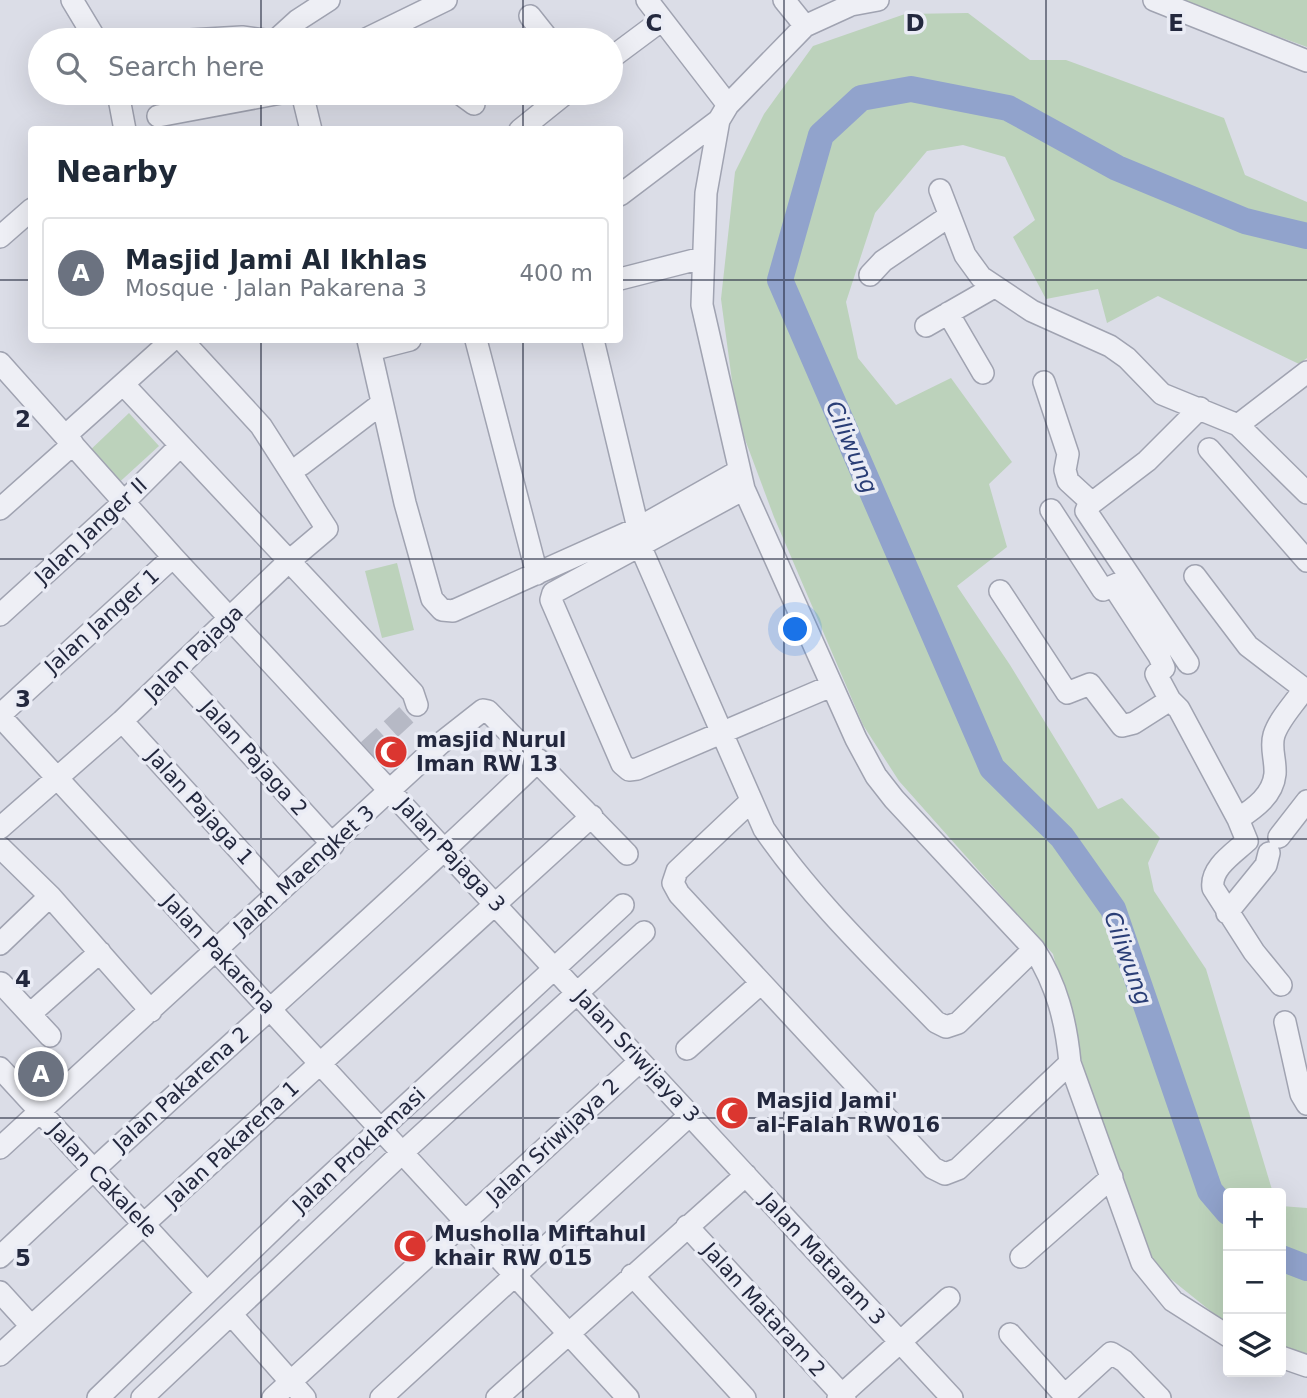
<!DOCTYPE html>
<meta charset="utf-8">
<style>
:root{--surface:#fff;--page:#f2f2f3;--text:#1f2937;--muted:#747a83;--line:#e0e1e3;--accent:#0b8043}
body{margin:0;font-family:"DejaVu Sans",sans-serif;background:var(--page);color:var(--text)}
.controls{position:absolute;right:21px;bottom:21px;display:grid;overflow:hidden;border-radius:7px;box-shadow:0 7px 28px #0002}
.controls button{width:63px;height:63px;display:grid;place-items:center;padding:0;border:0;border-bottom:2px solid var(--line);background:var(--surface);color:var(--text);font:35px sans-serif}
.you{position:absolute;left:796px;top:630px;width:24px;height:24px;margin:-18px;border:5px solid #fff;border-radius:50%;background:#1a73e8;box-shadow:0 0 0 10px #1a73e833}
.badge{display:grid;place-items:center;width:46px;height:46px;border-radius:50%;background:var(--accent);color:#fff;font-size:23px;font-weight:700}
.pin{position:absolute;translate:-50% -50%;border:4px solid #fff;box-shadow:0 2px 7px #0006}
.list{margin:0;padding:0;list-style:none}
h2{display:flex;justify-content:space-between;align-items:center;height:91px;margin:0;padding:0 28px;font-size:30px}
h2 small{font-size:23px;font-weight:400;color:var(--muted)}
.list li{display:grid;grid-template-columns:46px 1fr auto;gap:21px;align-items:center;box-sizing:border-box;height:112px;margin:0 14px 14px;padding:0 14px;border:2px solid var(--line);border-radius:7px}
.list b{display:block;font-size:26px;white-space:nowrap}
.list p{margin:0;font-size:23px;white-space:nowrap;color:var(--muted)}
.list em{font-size:23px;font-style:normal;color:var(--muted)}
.icon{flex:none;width:38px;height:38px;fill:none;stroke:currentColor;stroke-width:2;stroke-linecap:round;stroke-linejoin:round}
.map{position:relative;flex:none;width:1307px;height:1398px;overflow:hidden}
.search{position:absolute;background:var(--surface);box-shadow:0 7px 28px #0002;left:28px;top:28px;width:595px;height:77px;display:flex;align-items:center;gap:18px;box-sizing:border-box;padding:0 24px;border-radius:38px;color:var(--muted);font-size:26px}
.panel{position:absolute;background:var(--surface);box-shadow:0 7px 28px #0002;left:28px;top:126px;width:595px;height:217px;border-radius:7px}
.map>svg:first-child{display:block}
.green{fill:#bcd2bb}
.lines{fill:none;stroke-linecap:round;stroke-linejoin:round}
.river{stroke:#91a3cc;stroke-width:26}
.minor-tunnel{stroke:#b6b9c5;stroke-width:21;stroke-dasharray:21 10;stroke-linecap:butt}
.minor-casing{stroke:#a0a3b1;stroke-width:24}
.minor{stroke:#eeeff5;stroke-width:21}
.grid{fill:none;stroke:#23283e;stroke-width:2;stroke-opacity:0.55}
.labels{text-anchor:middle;stroke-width:7;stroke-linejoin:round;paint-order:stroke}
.street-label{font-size:21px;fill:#23283e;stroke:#eaecf5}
.poi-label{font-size:21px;font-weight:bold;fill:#23283e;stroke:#eaecf5;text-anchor:start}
.water-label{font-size:23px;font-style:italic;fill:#2a3e76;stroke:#eaecf5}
.grid-label{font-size:23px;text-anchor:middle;font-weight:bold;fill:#23283e;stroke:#eaecf5;stroke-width:7;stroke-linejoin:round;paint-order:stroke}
</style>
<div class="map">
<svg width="1307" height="1398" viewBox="0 0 1307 1398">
<rect width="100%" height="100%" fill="#dbdde7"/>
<path class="green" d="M 1179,0 L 1307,0 L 1307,47 Z
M 968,13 L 1030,60 L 1066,60 L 1224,118 L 1245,175 L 1307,202 L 1307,358 L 1299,364 L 1158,296 L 1107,323 L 1098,289 L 1046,299 L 1013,237 L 1035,220 L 1005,157 L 963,145 L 927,151 L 875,213 L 846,302 L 858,358 L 896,405 L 951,378 L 1012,462 L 989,484 L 1007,547 L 957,586 L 1010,665 L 1098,809 L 1122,798 L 1160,838 L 1148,863 L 1154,891 L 1206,969 L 1273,1193 L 1228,1193 L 1228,1325 L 1157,1268 L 1132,1216 L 1101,1132 L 1053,954 L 899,781 L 863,725 L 774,517 L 737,418 L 721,299 L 735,172 L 764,114 L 813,46 L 905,14 Z
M 129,413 L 159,446 L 113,488 L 84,456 Z
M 397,563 L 414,630 L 382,638 L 365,571 Z
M 1281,1206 L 1307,1208 L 1307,1357 L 1281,1346 Z"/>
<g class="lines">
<path class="river" d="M 1228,1212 L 1210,1191 L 1113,909 L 1062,837 L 992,768 L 780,280 L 821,135 L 861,98 L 911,89 L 1008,108 L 1117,168 L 1245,221 L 1307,236
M 1281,1258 L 1307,1268"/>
<path class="minor-tunnel" d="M 368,750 L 417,705"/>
<defs>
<path id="minor" d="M 72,0 L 96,40
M 647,0 L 728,105
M 784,0 L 805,26
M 878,0 L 851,5 L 805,26 L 728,105 L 719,120 L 706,193 L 702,305 L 744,489 L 856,739 L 876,776 L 894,799 L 1034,949 C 1057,985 1066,1021 1070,1063 L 1142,1263 L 1173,1301 L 1228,1336
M 1154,0 L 1307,61
M 530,16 L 549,40
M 190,40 L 242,37 L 264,40
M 276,40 L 298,20 L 329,0
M 364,40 L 446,0
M 611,58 L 662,20
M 118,93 L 125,130
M 302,93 L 311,130
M 459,93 L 474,104
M 158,116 L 281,93
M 520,130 L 566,93
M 940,190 L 965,255 L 981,277 L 1032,311 L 1110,346 L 1127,358 L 1162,394 L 1238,425 L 1307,493
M 620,195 L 719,120
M 0,237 L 32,209
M 870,275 L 883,261 L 948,217
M 620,279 L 702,258
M 948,313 L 983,373
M 926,326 L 994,287
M 368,340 L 405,503 L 432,599 L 442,610 L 453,611 L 638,528 L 739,471
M 476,340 L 537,574
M 593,340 L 638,528
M 371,350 L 410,340
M 0,363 L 173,557 L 952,1398
M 1044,382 L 1068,454 L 1065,470 L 1068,481 L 1092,503
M 124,385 L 413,693 L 417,705
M 1238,425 L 1307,372
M 65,436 L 172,340
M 1209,449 L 1307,561
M 301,465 L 381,404
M 744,489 L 553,593 L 551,600 L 622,764 L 629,770 L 637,769 L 831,686
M 0,509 L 73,444
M 1051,510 L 1103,590 L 1122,582
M 641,548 L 764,829 C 812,899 877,961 936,1022 L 946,1027 L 958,1023 L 1034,949
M 1195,576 L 1248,646 L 1307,691
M 1114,587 L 1159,656 L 1164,668 L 1156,674 L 1170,700
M 1000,591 L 1067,693 L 1090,684 L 1122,726 L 1134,723 L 1170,700 L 1179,709 L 1238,819 L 1247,841 C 1234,853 1210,868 1213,888 L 1254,952 L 1281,985
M 0,615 L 124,502 L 180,446
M 1188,663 L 1086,511 L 1088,506 L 1147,461 L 1200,408
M 175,671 L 333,845
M 0,715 L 173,557
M 0,716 L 628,1398
M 122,721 L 278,893
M 750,802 L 677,871 L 673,883 L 679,894 L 933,1168 L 945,1174 L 958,1169 L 1070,1063
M 1238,819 C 1255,808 1273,795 1275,774 C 1276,760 1270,748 1274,735 C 1279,719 1295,703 1304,689
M 0,828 L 122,721 L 288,562 L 327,529 L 261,426 L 182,340
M 1279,837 L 1307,801
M 0,847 L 50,896 L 151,1011
M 1227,913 L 1266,865 L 1269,853
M 0,944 L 50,896
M 1,983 L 50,1036
M 30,1014 L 100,952
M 1285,1022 L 1301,1094 L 1307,1104
M 687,1049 L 761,983
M 0,1068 L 207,1293
M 0,1148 L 441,743 L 483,710 L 488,711 L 627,854
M 687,1226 L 845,1398
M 0,1257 C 177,1089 363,930 539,760
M 1021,1257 L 1112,1177
M 632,1275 L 745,1398
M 0,1292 L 31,1326
M 231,1314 L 305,1398
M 1010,1334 L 1067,1398
M 0,1355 L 592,816
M 1281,1357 L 1307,1366
M 1065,1395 L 1111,1353 L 1124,1361 L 1160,1398
M 98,1398 L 292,1211 L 623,905
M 142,1398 L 403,1152 L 644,932
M 273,1398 L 640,1061
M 381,1398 L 691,1114
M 497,1398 L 746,1175
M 838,1398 L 949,1298"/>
</defs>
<use href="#minor" class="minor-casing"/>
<use href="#minor" class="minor"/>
</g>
<path class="grid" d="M 261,0 L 261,40M 523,0 L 523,40M 784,0 L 784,1398M 1046,0 L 1046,1398M 261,93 L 261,130M 523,93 L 523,130M 0,280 L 32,280M 620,280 L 1307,280M 261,340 L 261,1398M 523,340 L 523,1398M 0,559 L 1307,559M 0,839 L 1307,839M 0,1118 L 1307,1118"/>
<defs>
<symbol id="mosque-disc" viewBox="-11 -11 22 22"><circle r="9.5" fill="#db3630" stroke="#eaecf5"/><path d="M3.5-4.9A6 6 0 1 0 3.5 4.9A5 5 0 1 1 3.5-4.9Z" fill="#fff"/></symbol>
</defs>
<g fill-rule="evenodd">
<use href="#mosque-disc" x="372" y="733" width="38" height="38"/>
<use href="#mosque-disc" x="713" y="1094" width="38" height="38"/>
<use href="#mosque-disc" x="391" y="1227" width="38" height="38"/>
</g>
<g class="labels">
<g class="street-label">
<text transform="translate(91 531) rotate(-43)" y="7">Jalan Janger II</text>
<text transform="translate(102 621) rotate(-42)" y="7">Jalan Janger 1</text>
<text transform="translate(194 653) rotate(-44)" y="7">Jalan Pajaga</text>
<text transform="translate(254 758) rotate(48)" y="7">Jalan Pajaga 2</text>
<text transform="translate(200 807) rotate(48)" y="7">Jalan Pajaga 1</text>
<text transform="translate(451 855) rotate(47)" y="7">Jalan Pajaga 3</text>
<text transform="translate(304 870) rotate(-42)" y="7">Jalan Maengket 3</text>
<text transform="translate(219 954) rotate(47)" y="7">Jalan Pakarena</text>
<text transform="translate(637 1056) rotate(47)" y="7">Jalan Sriwijaya 3</text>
<text transform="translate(181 1089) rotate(-42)" y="7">Jalan Pakarena 2</text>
<text transform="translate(553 1141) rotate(-43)" y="7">Jalan Sriwijaya 2</text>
<text transform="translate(232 1144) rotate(-43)" y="7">Jalan Pakarena 1</text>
<text transform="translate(359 1150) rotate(-43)" y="7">Jalan Proklamasi</text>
<text transform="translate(103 1180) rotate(47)" y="7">Jalan Cakalele</text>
<text transform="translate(823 1259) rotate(47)" y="7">Jalan Mataram 3</text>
<text transform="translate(764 1310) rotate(48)" y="7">Jalan Mataram 2</text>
</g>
<g class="poi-label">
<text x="416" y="747">masjid Nurul<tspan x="416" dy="24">Iman RW 13</tspan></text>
<text x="756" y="1108">Masjid Jami'<tspan x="756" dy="24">al-Falah RW016</tspan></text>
<text x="434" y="1241">Musholla Miftahul<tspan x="434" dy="24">khair RW 015</tspan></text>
</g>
<g class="water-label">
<text transform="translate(852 447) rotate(67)" y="8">Ciliwung</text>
<text transform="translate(1128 958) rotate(70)" y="8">Ciliwung</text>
</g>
</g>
<g class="grid-label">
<text x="654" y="31">C</text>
<text x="915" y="31">D</text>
<text x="1176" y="31">E</text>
<text x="23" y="427">2</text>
<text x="23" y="707">3</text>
<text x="23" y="987">4</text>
<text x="23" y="1266">5</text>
</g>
</svg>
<div class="controls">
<button>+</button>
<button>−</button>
<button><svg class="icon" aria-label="layers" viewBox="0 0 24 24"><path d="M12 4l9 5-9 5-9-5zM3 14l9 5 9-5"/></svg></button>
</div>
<div class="you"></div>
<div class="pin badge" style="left:41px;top:1074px;background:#6b7280">A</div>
<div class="search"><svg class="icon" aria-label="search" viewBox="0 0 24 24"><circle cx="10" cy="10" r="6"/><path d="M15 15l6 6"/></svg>Search here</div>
<section class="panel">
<h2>Nearby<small></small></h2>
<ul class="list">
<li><span class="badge" style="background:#6b7280">A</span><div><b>Masjid Jami Al Ikhlas</b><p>Mosque · Jalan Pakarena 3</p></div><em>400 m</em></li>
</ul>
</section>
</div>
